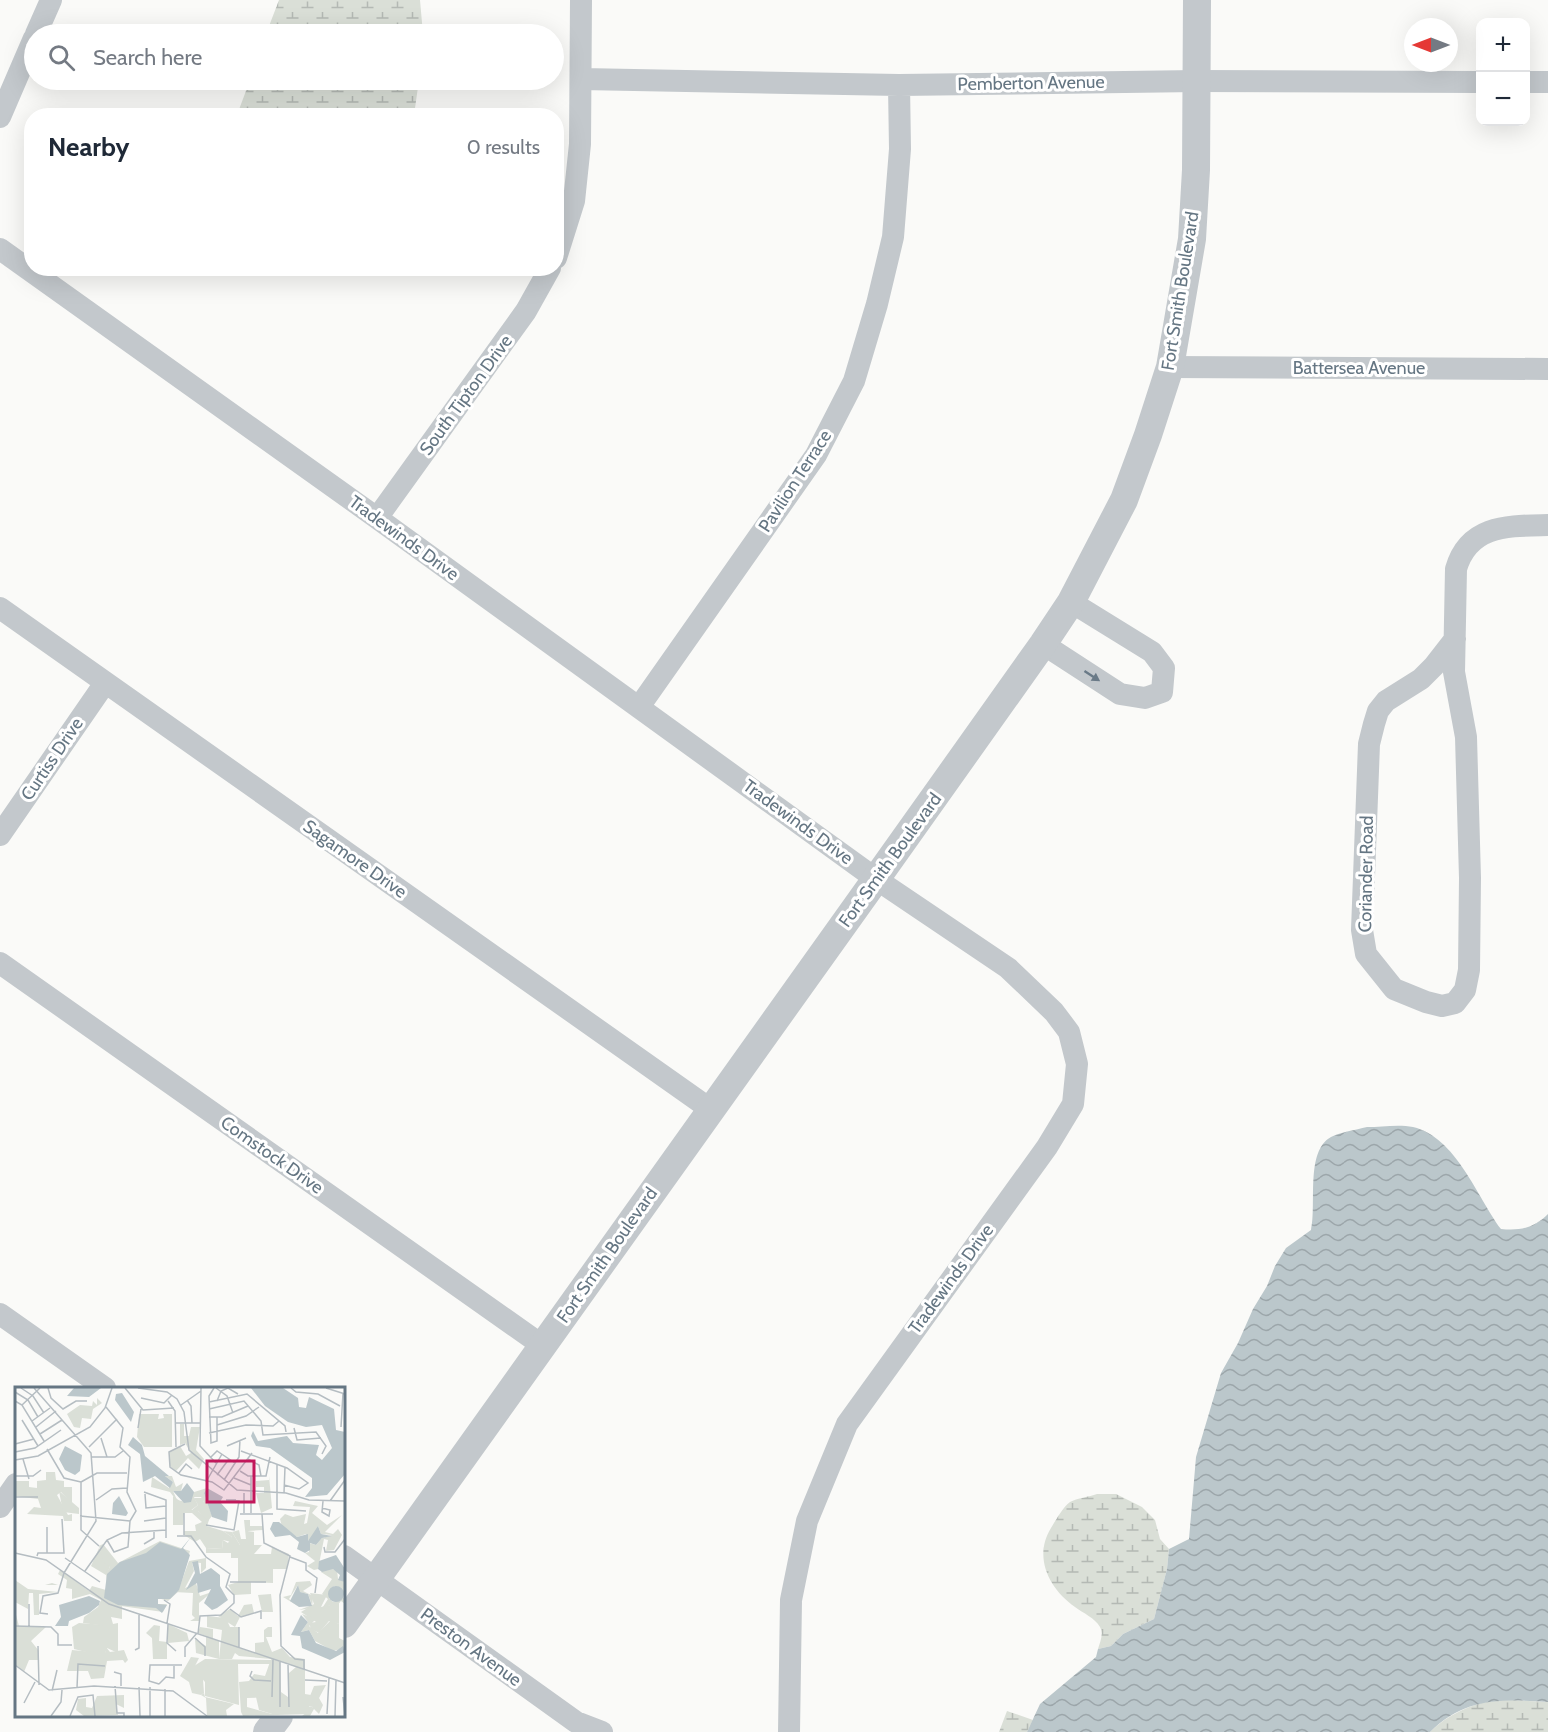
<!DOCTYPE html>
<meta charset="utf-8">
<style>
:root{--surface:#fff;--page:#f6f6f7;--text:#1f2937;--muted:#747a83;--line:#e0e1e3}
body{margin:0;font-family:Cabin,sans-serif;background:var(--page);color:var(--text)}
.controls{position:absolute;right:18px;top:18px;display:grid;overflow:hidden;border-radius:12px;box-shadow:0 6px 24px #0002}
.controls button{width:54px;height:54px;display:grid;place-items:center;padding:0;border:0;border-bottom:2px solid var(--line);background:var(--surface);color:var(--text);font:30px sans-serif}
.compass{position:absolute;left:1404px;top:18px;width:54px;height:54px;border-radius:50%;background:var(--surface);box-shadow:0 6px 24px #0002;rotate:270deg}
.list{margin:0;padding:0;list-style:none}
h2{display:flex;justify-content:space-between;align-items:center;height:78px;margin:0;padding:0 24px;font-size:26px}
h2 small{font-size:20px;font-weight:400;color:var(--muted)}
.icon{flex:none;width:33px;height:33px;fill:none;stroke:currentColor;stroke-width:2;stroke-linecap:round;stroke-linejoin:round}
.map{position:relative;flex:none;width:1548px;height:1732px;overflow:hidden}
.search{position:absolute;background:var(--surface);box-shadow:0 6px 24px #0002;left:24px;top:24px;width:540px;height:66px;display:flex;align-items:center;gap:15px;box-sizing:border-box;padding:0 21px;border-radius:33px;color:var(--muted);font-size:22px}
.panel{position:absolute;background:var(--surface);box-shadow:0 6px 24px #0002;left:24px;top:108px;width:540px;height:168px;border-radius:24px}
.map>svg:first-child{display:block}
.wetland{fill:url(#wetland-marsh)}
.water{fill:url(#water-waves)}
.lines{fill:none;stroke-linecap:round;stroke-linejoin:round}
.minor{stroke:#c3c8cc;stroke-width:22}
.tertiary{stroke:#c3c8cc;stroke-width:28}
.oneway{fill:#6a7a87}
.labels{text-anchor:middle;stroke-width:6;stroke-linejoin:round;paint-order:stroke}
.street-label{font-size:18px;fill:#657683;stroke:#fff}
.inset-road{fill:none;stroke:#b5bdc2;stroke-width:1.5}
.view{fill:#c2185b;fill-opacity:0.15;stroke:#c2185b;stroke-width:3}
.inset-edge{fill:none;stroke:#657683;stroke-width:3}
</style>
<div class="map">
<svg width="1548" height="1732" viewBox="0 0 1548 1732">
<defs>
<pattern id="wetland-marsh" width="20" height="14" patternUnits="userSpaceOnUse" patternTransform="scale(1.5)"><rect width="20" height="14" fill="#dadfd7"/><path d="M1 5h8M5 5V1M11 12h8M15 12V8" fill="none" stroke="#b4b9b4"/></pattern>
<pattern id="water-waves" width="16" height="10" patternUnits="userSpaceOnUse" patternTransform="scale(1.5)"><rect width="16" height="10" fill="#bbc7cb"/><path d="M0 5q4-4 8 0t8 0" fill="none" stroke="#9ca6aa"/></pattern>
</defs>
<rect width="100%" height="100%" fill="#fafaf8"/>
<path class="wetland" d="M 279,0 L 420,0 L 423,34 L 266,34 Z
M 250,80 L 419,80 L 414,115 L 237,115 Z
M 1097,1494 L 1116,1494 L 1142,1507 L 1155,1520 L 1160,1539 L 1169,1549 L 1167,1569 L 1154,1619 L 1123,1634 L 1111,1646 L 1098,1649 C 1100,1642 1104,1634 1100,1627 C 1095,1618 1083,1613 1075,1607 C 1049,1589 1033,1557 1051,1528 C 1056,1520 1063,1507 1070,1502 C 1077,1498 1089,1497 1097,1494 Z
M 1495,1699 L 1548,1702 L 1548,1732 L 1430,1732 C 1448,1714 1471,1705 1495,1699 Z
M 1007,1711 L 1033,1720 L 1027,1732 L 999,1732 Z"/>
<path class="water" d="M 1367,1127 C 1381,1127 1399,1124 1413,1127 C 1456,1137 1477,1197 1501,1229 C 1520,1231 1534,1228 1548,1214 L 1548,1702 C 1503,1699 1465,1697 1430,1732 L 1027,1732 L 1040,1704 L 1096,1657 L 1098,1649 L 1111,1646 L 1123,1634 L 1154,1619 L 1167,1569 L 1169,1549 L 1189,1539 L 1196,1457 L 1221,1373 L 1238,1343 L 1253,1309 L 1267,1286 L 1275,1266 L 1286,1248 L 1311,1230 C 1317,1205 1305,1151 1331,1137 C 1341,1132 1355,1130 1367,1127 Z"/>
<g class="lines">
<path class="minor" d="M 36,34 L 51,0
M 582,79 L 899,85 L 1197,81 L 1480,82
M 1526,82 L 1548,82
M 0,117 L 34,38
M 0,249 L 377,518 L 876,879 L 1008,968 L 1054,1012 L 1069,1032 L 1077,1064 L 1073,1104 L 1047,1147 L 847,1424 L 807,1521 L 791,1600 L 789,1732
M 556,258 L 574,201 L 580,144 L 581,0
M 1170,367 L 1548,369
M 377,518 L 526,311 L 550,268
M 0,608 L 710,1109
M 1455,639 L 1434,666 L 1421,679 L 1386,701 L 1378,711 L 1374,724 L 1369,744 L 1362,930 L 1366,954 L 1394,989 L 1426,1002 L 1442,1006 L 1455,1003 L 1465,990 L 1469,970 L 1470,878 L 1466,737 L 1454,672 L 1456,569 C 1469,524 1509,526 1548,525
M 1043,644 L 1120,694 L 1145,698 L 1162,692 L 1164,668 L 1152,652 L 1071,602
M 639,707 L 816,455 L 854,381 L 877,304 L 893,237 L 900,149 L 899,85
M 0,835 L 105,683
M 0,963 L 543,1346
M 0,1314 L 105,1388
M 0,1507 L 16,1484
M 344,1556 L 576,1722 L 602,1732"/>
<path class="tertiary" d="M 344,1624 L 876,879 L 1043,644 L 1071,602 L 1124,500 L 1148,435 L 1170,367 L 1192,239 L 1196,170 L 1197,0
M 267,1732 L 279,1716"/>
</g>
<defs><path id="oneway-solid" d="M-6-.8H1V-3.2L6.5 0L1 3.2V.8H-6Z" transform="scale(1.5)"/></defs>
<use class="oneway" href="#oneway-solid" transform="translate(1092 676) rotate(33)"/>
<g class="labels">
<g class="street-label">
<text transform="translate(1031 83) rotate(-1)" y="6">Pemberton Avenue</text>
<text transform="translate(1180 291) rotate(-81)" y="6">Fort Smith Boulevard</text>
<text x="1359" y="374">Battersea Avenue</text>
<text transform="translate(466 395) rotate(-54)" y="6">South Tipton Drive</text>
<text transform="translate(795 481) rotate(-57)" y="6">Pavilion Terrace</text>
<text transform="translate(404 538) rotate(36)" y="6">Tradewinds Drive</text>
<text transform="translate(52 759) rotate(-56)" y="6">Curtiss Drive</text>
<text transform="translate(798 822) rotate(36)" y="6">Tradewinds Drive</text>
<text transform="translate(355 859) rotate(35)" y="6">Sagamore Drive</text>
<text transform="translate(890 860) rotate(-54)" y="6">Fort Smith Boulevard</text>
<text transform="translate(1366 874) rotate(-89)" y="6">Coriander Road</text>
<text transform="translate(272 1155) rotate(35)" y="6">Comstock Drive</text>
<text transform="translate(607 1255) rotate(-55)" y="6">Fort Smith Boulevard</text>
<text transform="translate(951 1279) rotate(-54)" y="6">Tradewinds Drive</text>
<text transform="translate(471 1647) rotate(36)" y="6">Preston Avenue</text>
</g>
</g>
<g transform="translate(15 1387)">
<rect width="330" height="330" fill="#fafaf8"/>
<path d="M 208,144 L 217,145 L 225,158 L 232,158 L 232,144 L 239,145 L 239,158 L 247,158 L 239,167 L 225,167 L 225,162 L 217,162 L 216,166 L 191,166 L 191,161 L 207,162 L 208,153 L 213,156 L 217,150 ZM 256,207 L 258,225 L 247,225 L 243,208 ZM 192,229 L 211,231 L 215,240 L 224,240 L 224,269 L 220,266 L 217,272 L 204,272 L 207,243 L 192,240 ZM 64,236 L 91,238 L 93,257 L 103,259 L 103,266 L 92,261 L 90,266 L 79,267 L 59,262 L 57,240 ZM 139,238 L 145,239 L 144,254 L 152,255 L 152,272 L 138,272 L 137,251 L 131,246 ZM 241,310 L 257,310 L 257,327 L 244,323 Z" fill="#dadfd7"/>
<path d="M 124,27 L 144,27 L 143,32 L 149,31 L 148,27 L 157,27 L 157,60 L 129,60 L 122,50 ZM 165,37 L 169,37 L 169,49 L 174,49 L 176,40 L 185,40 L 181,63 L 189,72 L 184,82 L 173,71 L 161,84 L 155,79 L 154,65 L 165,59 L 171,69 L 176,66 L 170,56 L 165,58 ZM 31,85 L 40,85 L 41,93 L 49,94 L 49,100 L 57,100 L 57,117 L 46,105 L 42,108 L 53,128 L 57,127 L 57,134 L 49,134 L 48,129 L 12,127 L 19,120 L 26,121 L 23,112 L 0,109 L 0,94 L 14,94 L 14,100 L 22,101 L 22,94 L 31,93 ZM 254,89 L 257,121 L 246,126 L 241,106 L 249,106 L 249,100 L 241,100 L 241,94 L 254,93 ZM 158,109 L 177,123 L 183,118 L 179,111 L 188,111 L 189,116 L 183,124 L 194,133 L 192,139 L 208,144 L 217,150 L 216,155 L 208,153 L 207,162 L 191,161 L 185,152 L 180,155 L 169,148 L 169,144 L 181,144 L 180,138 L 187,135 L 177,126 L 169,126 L 168,138 L 158,138 ZM 229,133 L 235,133 L 235,139 L 248,139 L 248,143 L 233,144 L 232,158 L 225,158 L 217,145 L 224,143 L 226,152 L 231,152 ZM 257,160 L 274,167 L 272,182 L 258,182 L 258,196 L 236,195 L 236,207 L 219,208 L 213,198 L 223,195 L 223,171 L 216,171 L 216,162 L 225,162 L 225,167 L 256,167 ZM 84,161 L 95,180 L 91,188 L 76,179 ZM 191,171 L 191,181 L 186,186 L 186,176 L 177,175 L 179,184 L 170,201 L 181,196 L 185,209 L 197,205 L 184,216 L 184,234 L 175,234 L 180,231 L 177,228 L 178,206 L 159,205 L 163,204 L 174,174 ZM 45,183 L 74,204 L 77,199 L 91,203 L 107,218 L 107,232 L 96,230 L 98,237 L 103,236 L 103,259 L 91,259 L 91,239 L 68,236 L 69,230 L 83,220 L 86,213 L 75,207 L 57,212 L 57,202 L 51,201 L 52,193 L 43,187 ZM 0,193 L 13,202 L 43,205 L 43,198 L 30,198 L 37,196 L 43,198 L 43,205 L 24,207 L 24,228 L 19,228 L 18,206 L 14,206 L 13,222 L 0,215 ZM 295,206 L 312,208 L 306,220 L 324,216 L 324,237 L 314,234 L 304,246 L 296,242 L 294,236 L 301,235 L 286,225 L 299,217 ZM 237,217 L 239,226 L 225,230 L 220,240 L 203,229 L 215,222 L 223,229 L 229,218 ZM 0,224 L 4,239 L 31,240 L 16,254 L 24,264 L 24,273 L 14,273 L 9,285 L 0,277 ZM 153,237 L 172,246 L 174,254 L 153,256 ZM 185,240 L 198,242 L 198,252 L 204,254 L 204,272 L 181,266 L 180,252 L 191,259 L 191,249 L 183,246 ZM 253,240 L 257,240 L 257,250 L 251,250 L 257,265 L 267,261 L 275,270 L 290,272 L 290,307 L 296,308 L 294,320 L 298,320 L 293,327 L 228,329 L 226,325 L 224,295 L 234,294 L 239,287 L 250,289 L 256,272 L 224,269 L 224,261 L 240,266 L 240,256 L 249,255 L 249,243 ZM 265,274 L 281,280 L 274,286 L 273,310 L 266,305 ZM 257,310 L 257,327 L 232,320 L 232,311 ZM 189,306 L 190,310 L 219,317 L 211,323 L 212,329 L 192,329 L 191,311 L 186,308 Z" fill="#dadfd7" fill-rule="evenodd"/>
<path d="M 82,11 L 87,16 L 78,22 L 76,32 L 67,31 L 65,41 L 59,40 L 52,27 L 65,18 L 77,19 L 78,14 L 82,18 ZM 150,89 L 157,89 L 161,100 L 168,96 L 166,104 L 158,104 L 162,113 L 171,115 L 176,114 L 176,106 L 192,101 L 189,106 L 197,129 L 193,134 L 182,123 L 189,115 L 186,110 L 179,110 L 183,118 L 175,124 L 161,113 L 155,105 L 136,100 L 137,90 L 154,101 L 158,95 ZM 44,104 L 64,121 L 64,127 L 48,125 ZM 280,114 L 303,119 L 297,126 L 312,138 L 327,128 L 310,145 L 318,147 L 323,142 L 327,148 L 319,163 L 311,164 L 313,153 L 309,152 L 303,182 L 299,183 L 292,179 L 300,174 L 290,166 L 294,165 L 294,156 L 301,158 L 307,151 L 317,148 L 306,147 L 303,139 L 301,148 L 293,154 L 291,147 L 282,150 L 267,140 L 265,132 L 270,127 L 278,130 L 291,127 L 289,137 L 292,136 L 295,120 L 278,119 ZM 145,154 L 175,164 L 164,204 L 153,214 L 143,211 L 143,217 L 152,217 L 148,225 L 106,219 L 92,197 L 91,186 L 95,180 L 88,175 L 84,159 L 88,157 L 103,176 ZM 313,181 L 322,183 L 323,192 L 330,195 L 330,207 L 319,199 L 314,211 L 318,215 L 330,210 L 330,217 L 326,214 L 321,220 L 315,218 L 306,223 L 313,212 L 307,207 L 317,192 L 306,185 ZM 295,194 L 297,198 L 288,204 L 298,209 L 297,221 L 284,223 L 297,218 L 293,207 L 284,205 L 283,198 L 274,212 L 283,219 L 268,210 L 276,208 L 281,195 ZM 287,227 L 301,232 L 294,239 L 303,246 L 316,233 L 324,237 L 324,251 L 330,254 L 330,261 L 318,264 L 300,254 L 294,243 L 286,245 L 293,235 ZM 91,260 L 95,265 L 109,263 L 113,273 L 110,276 L 108,273 L 92,274 L 89,291 L 76,292 L 73,284 L 52,284 L 57,263 L 90,266 ZM 176,270 L 184,271 L 180,279 L 187,279 L 189,306 L 186,308 L 177,306 L 174,295 L 165,289 ZM 311,298 L 304,311 L 308,318 L 304,327 L 299,322 L 295,329 L 287,329 L 298,320 L 291,319 L 299,299 ZM 109,308 L 109,321 L 101,317 L 103,328 L 69,329 L 61,323 L 63,312 L 71,311 L 71,320 L 77,321 L 82,309 Z" fill="#dadfd7"/>
<path d="M 190,272 L 256,273 L 256,277 L 223,277 L 224,318 L 190,309 L 190,295 L 183,287 L 187,280 L 179,279 Z" fill="#dadfd7"/>
<path d="M 59,1 L 86,1 L 74,10 L 52,9 ZM 231,1 L 268,1 L 283,11 L 284,20 L 291,21 L 294,10 L 319,22 L 321,43 L 330,45 L 330,87 L 312,108 L 290,110 L 297,101 L 297,91 L 255,61 L 241,59 L 236,49 L 238,44 L 243,54 L 272,49 L 278,56 L 304,58 L 301,68 L 307,73 L 317,61 L 307,38 L 291,40 L 273,35 L 250,19 L 236,1 ZM 107,6 L 119,25 L 116,35 L 100,13 L 101,7 ZM 118,50 L 127,58 L 130,69 L 154,89 L 150,89 L 158,95 L 155,101 L 140,89 L 128,95 L 125,67 L 113,58 ZM 50,59 L 67,68 L 65,84 L 60,88 L 50,83 L 44,72 ZM 172,96 L 179,105 L 176,115 L 169,116 L 158,104 L 166,104 ZM 192,101 L 208,110 L 205,115 L 213,124 L 212,135 L 197,130 L 189,106 ZM 104,109 L 113,126 L 111,129 L 97,127 L 98,116 ZM 258,135 L 264,135 L 282,150 L 293,147 L 293,154 L 303,139 L 306,147 L 317,149 L 307,151 L 301,158 L 295,156 L 295,163 L 290,166 L 282,162 L 284,155 L 275,148 L 260,150 L 255,142 ZM 176,150 L 168,161 L 175,168 L 164,203 L 155,212 L 143,212 L 143,217 L 152,218 L 147,226 L 141,221 L 103,218 L 89,211 L 92,187 L 105,175 L 131,166 L 145,155 L 166,162 ZM 321,168 L 330,182 L 330,195 L 323,193 L 325,188 L 318,182 L 307,185 L 303,182 L 304,174 ZM 183,174 L 185,187 L 196,181 L 205,188 L 205,199 L 213,213 L 202,221 L 197,223 L 189,216 L 196,202 L 183,206 L 182,196 L 171,203 L 180,186 L 177,175 ZM 283,198 L 285,205 L 293,207 L 297,219 L 284,220 L 275,214 ZM313 207a8 8 0 1 1 16 0a8 8 0 1 1-16 0ZM 74,209 L 85,214 L 84,218 L 74,226 L 54,234 L 53,239 L 40,239 L 46,230 L 44,218 ZM 286,228 L 293,235 L 286,245 L 294,243 L 301,256 L 321,264 L 328,259 L 330,265 L 315,273 L 287,261 L 285,249 L 276,248 Z" fill="#bbc7cb"/>
<path class="inset-road" d="M 6,1 L 18,9 L 29,26M 19,1 L 76,66 L 81,134 L 49,186M 33,1 L 36,11 L 48,22 L 61,14 L 72,14M 110,1 L 128,23 L 159,21M 123,1 L 152,5 L 162,12 L 169,25 L 174,63 L 222,103 L 271,106 L 294,113 L 330,114M 186,1 L 185,59 L 201,76M 199,1 L 194,9 L 196,56 L 202,54 L 202,30M 201,1 L 212,9 L 218,26M 276,1 L 281,5 L 303,7 L 325,19M 311,1 L 330,7M 0,5 L 13,13 L 23,30M 126,11 L 149,16 L 157,8M 172,13 L 176,19 L 177,36M 0,14 L 7,18 L 29,54M 153,14 L 160,24 L 161,60M 202,14 L 206,4 L 213,1 L 223,7M 194,15 L 232,7 L 270,39 L 271,45M 7,18 L 25,1M 166,18 L 186,4M 91,20 L 108,41 L 105,60 L 115,70 L 112,105 L 121,124 L 115,134M 194,22 L 229,14 L 246,34 L 248,48 L 301,45 L 311,59 L 307,67M 194,30 L 207,30 L 233,19M 7,33 L 23,59M 17,34 L 35,21M 161,36 L 185,36M 202,38 L 231,29 L 244,20M 21,40 L 41,24M 326,40 L 328,6M 123,41 L 126,22M 279,41 L 282,53 L 306,51M 194,46 L 231,38 L 258,39 L 264,34M 25,47 L 47,33M 86,51 L 92,70M 0,57 L 19,52M 170,57 L 154,65 L 155,80 L 166,88 L 197,95 L 209,103 L 237,66M 212,59 L 231,51M 74,60 L 102,32M 32,62 L 49,91 L 66,95M 226,64 L 272,81 L 293,96 L 284,102 L 269,98M 0,65 L 20,61 L 46,43M 76,70 L 100,70 L 108,64M 195,71 L 202,64 L 220,76M 8,72 L 14,92M 233,72 L 244,78 L 246,89M 0,73 L 23,69 L 75,40 L 90,21 L 97,1M 262,77 L 262,122 L 291,124M 225,84 L 233,89 L 251,89 L 255,70M 164,86 L 171,77 L 177,82M 202,88 L 214,72M 0,89 L 18,89 L 26,83M 219,91 L 236,98M 209,93 L 224,70 L 225,53M 66,95 L 66,143 L 84,159M 66,95 L 82,86 L 112,86M 191,95 L 207,67M 129,105 L 151,113 L 151,151M 269,106 L 270,80M 130,107 L 131,121 L 151,119M 0,110 L 23,110M 81,113 L 97,102 L 112,101M 315,114 L 330,93M 307,121 L 315,123 L 314,129 L 307,125 L 308,114M 229,126 L 229,106M 236,126 L 236,89M 225,127 L 258,127M 247,127 L 249,156 L 275,169 L 265,208 L 266,259 L 280,272 L 289,273 L 289,282M 65,129 L 115,134M 129,134 L 151,131M 191,138 L 219,143 L 224,114 L 211,113 L 221,113M 32,140 L 32,166M 169,148 L 169,126M 162,149 L 176,149 L 191,170 L 215,187 L 211,200 L 219,208 L 219,216 L 206,228 L 185,229 L 183,247M 92,153 L 99,165 L 113,160 L 115,134M 129,157 L 139,151 L 139,144M 309,160 L 310,165 L 320,165 L 330,152M 0,166 L 31,173 L 94,217 L 330,296M 22,169 L 23,166 L 49,166 L 47,132M 275,170 L 291,176 L 291,183 L 302,191 L 300,206M 50,171 L 85,195M 70,184 L 92,153 L 107,146 L 151,143M 215,195 L 251,195M 149,213 L 155,217 L 152,236M 14,217 L 14,239M 215,222 L 226,230 L 246,224 L 246,232M 33,227 L 25,226 L 28,209 L 43,206 L 49,186M 153,237 L 152,256 L 161,264M 0,239 L 36,240 L 43,247 L 43,258 L 57,258M 180,251 L 190,260 L 190,269M 23,259 L 24,298M 224,260 L 224,240M 120,263 L 124,261 L 124,228M 170,270 L 170,260 L 182,246M 265,275 L 265,320M 0,278 L 34,303 L 79,299 L 158,304 L 192,329M 273,278 L 274,320M 237,284 L 235,289 L 239,293 L 256,294M 99,285 L 106,287 L 106,299M 290,293 L 312,294M 144,297 L 134,294 L 135,278 L 167,278M 144,297 L 151,290 L 159,291 L 159,279M 100,299 L 102,326 L 109,326 L 109,329M 124,300 L 125,329M 135,300 L 135,329M 62,301 L 63,277 L 90,279M 37,304 L 42,283M 257,310 L 258,272M 328,310 L 330,328M 9,316 L 20,295M 312,327 L 314,291M 36,329 L 46,315 L 47,303M 55,329 L 63,310 L 78,308 L 80,329M 150,329 L 150,302M 320,329 L 321,293"/>
<path class="view" d="M 192,74 L 239,74 L 239,115 L 192,115 Z"/>
<rect width="330" height="330" class="inset-edge"/>
</g>
</svg>
<div class="controls">
<button>+</button>
<button>−</button>
</div>
<svg class="compass" viewBox="-18 -18 36 36"><path d="M0-13l5 13h-10z" fill="#e53935"/><path d="M0 13l5-13h-10z" fill="#747a83"/></svg>
<div class="search"><svg class="icon" aria-label="search" viewBox="0 0 24 24"><circle cx="10" cy="10" r="6"/><path d="M15 15l6 6"/></svg>Search here</div>
<section class="panel">
<h2>Nearby<small>0 results</small></h2>
<ul class="list">
</ul>
</section>
</div>
